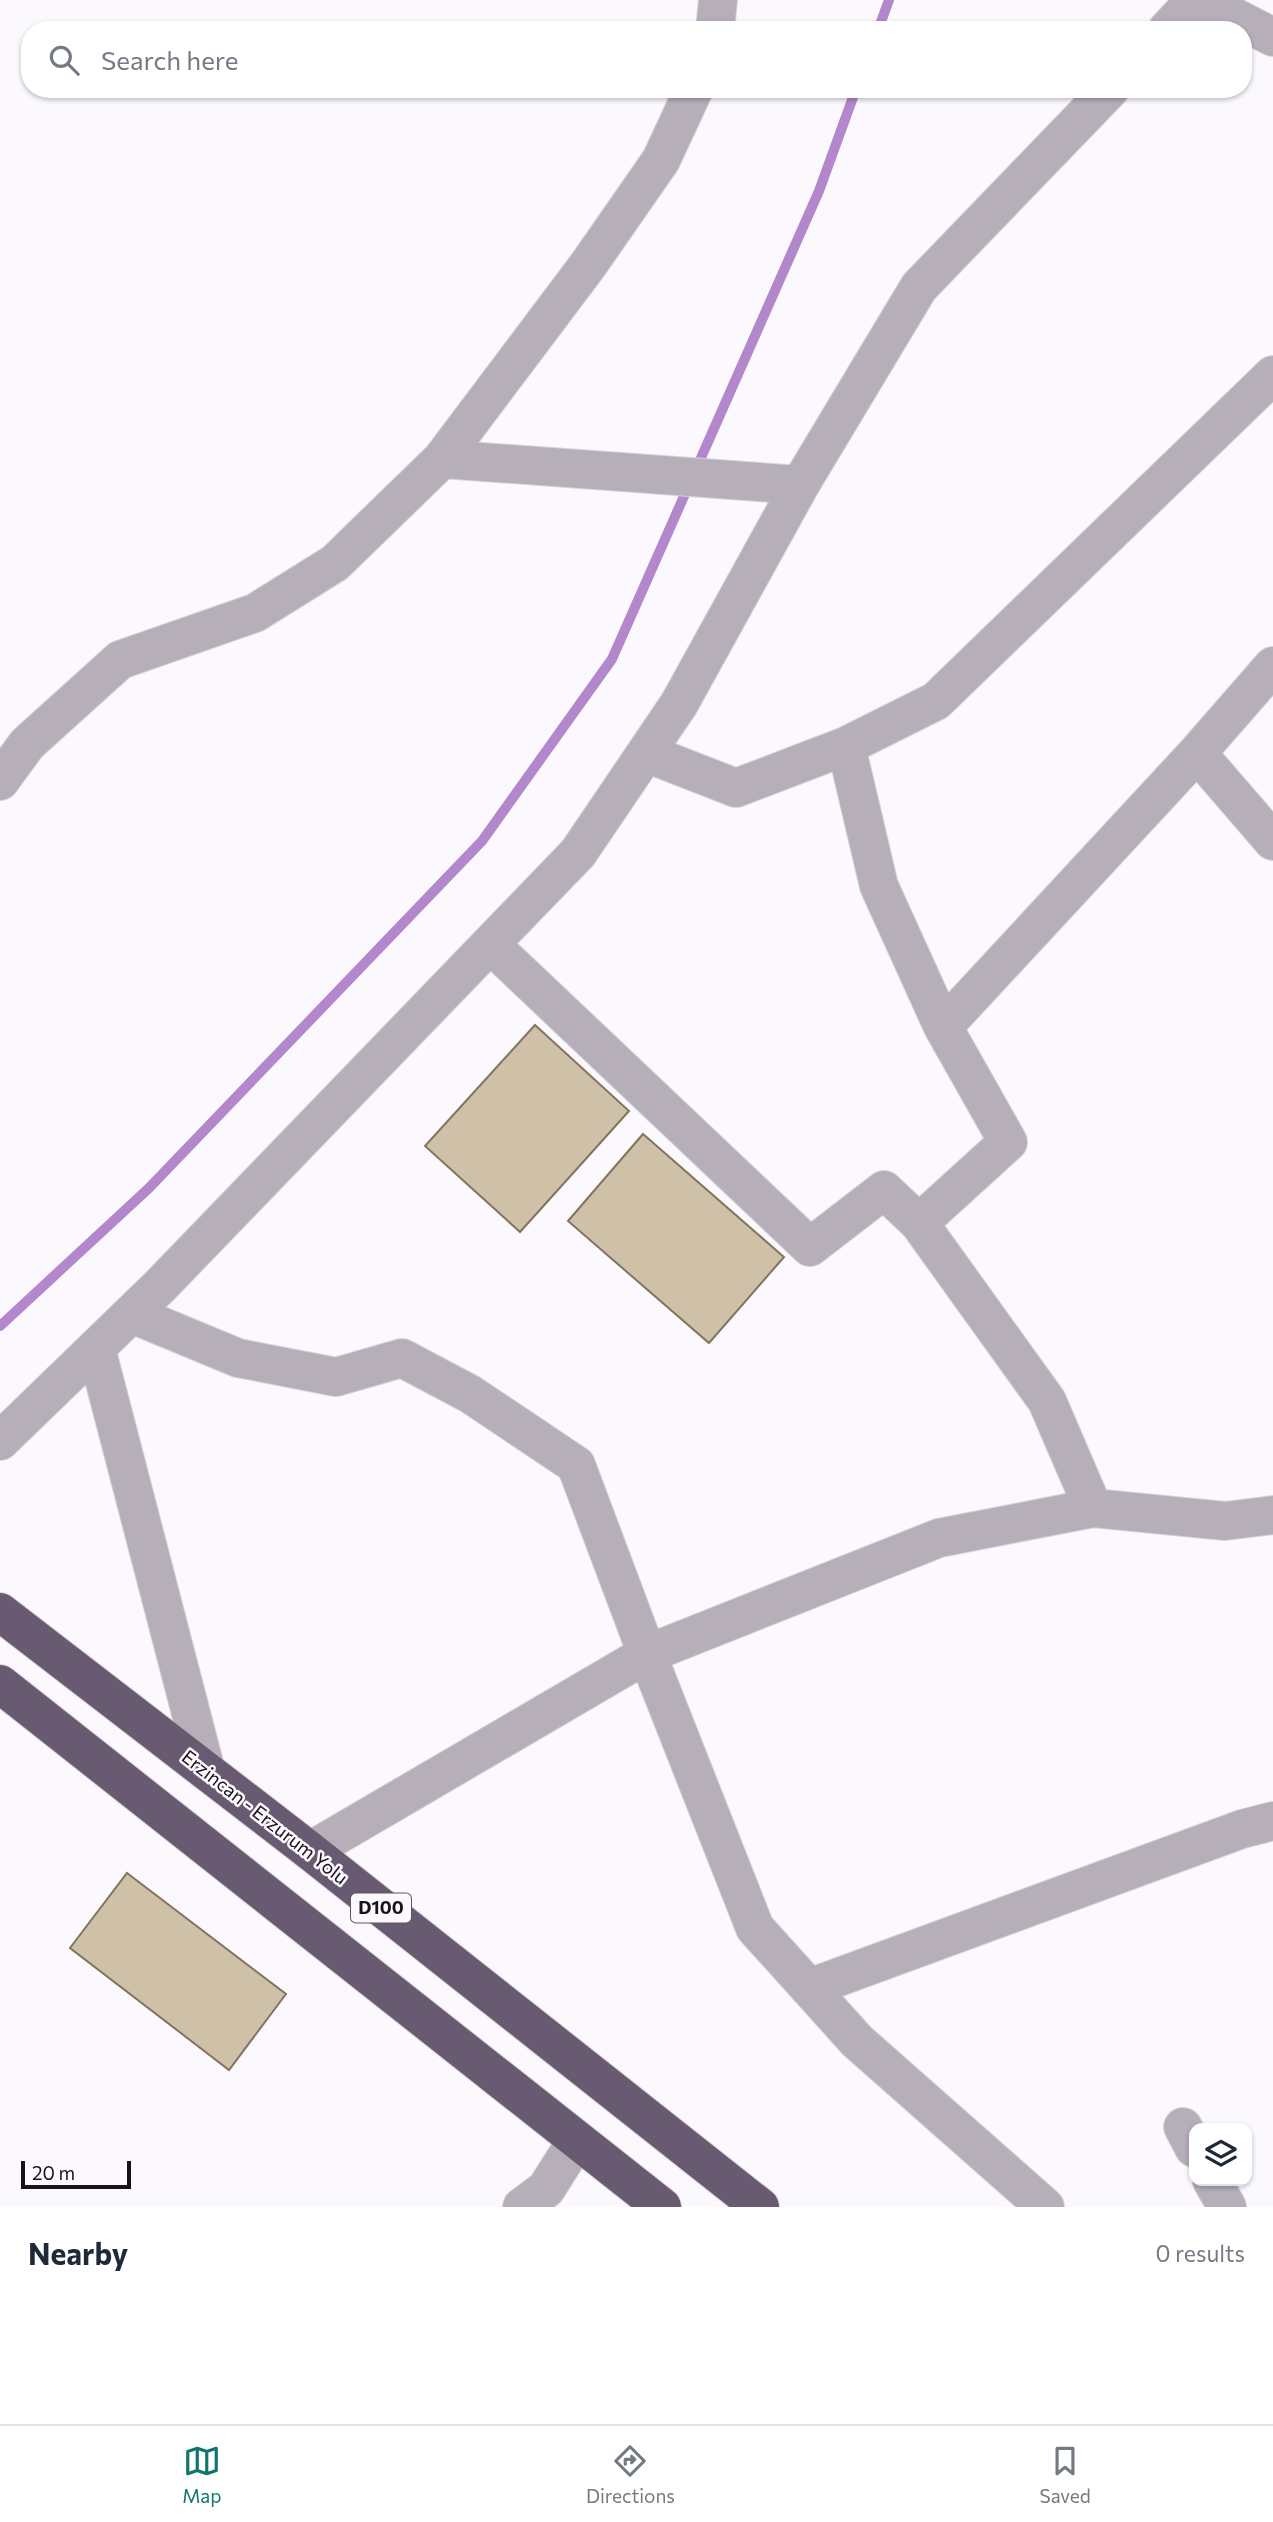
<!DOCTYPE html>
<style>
:root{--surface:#fff;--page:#f2f2f3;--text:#1f2937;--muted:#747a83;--line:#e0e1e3;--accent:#0f766e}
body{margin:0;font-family:Commissioner,sans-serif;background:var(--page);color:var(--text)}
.controls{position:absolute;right:21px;bottom:21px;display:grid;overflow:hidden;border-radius:14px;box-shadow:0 2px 5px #0004}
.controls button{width:63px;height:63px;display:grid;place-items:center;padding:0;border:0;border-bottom:2px solid var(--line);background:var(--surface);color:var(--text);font:35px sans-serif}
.scale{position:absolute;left:21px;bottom:18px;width:110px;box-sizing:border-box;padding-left:7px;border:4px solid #18121b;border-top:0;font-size:19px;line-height:24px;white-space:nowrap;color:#18121b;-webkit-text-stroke:5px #fcf9fe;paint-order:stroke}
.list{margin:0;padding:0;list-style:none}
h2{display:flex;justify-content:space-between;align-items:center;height:91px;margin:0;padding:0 28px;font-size:30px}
h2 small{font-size:23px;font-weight:400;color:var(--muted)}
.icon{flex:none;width:38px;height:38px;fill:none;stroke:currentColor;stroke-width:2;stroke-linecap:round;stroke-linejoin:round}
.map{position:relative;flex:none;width:1273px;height:2207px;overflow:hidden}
.search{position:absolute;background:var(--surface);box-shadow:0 2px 5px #0004;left:21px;right:21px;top:21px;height:77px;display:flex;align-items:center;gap:18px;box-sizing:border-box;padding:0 24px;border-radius:28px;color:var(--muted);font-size:26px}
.sheet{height:217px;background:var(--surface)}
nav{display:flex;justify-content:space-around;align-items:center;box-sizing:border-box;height:98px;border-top:2px solid var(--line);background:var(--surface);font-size:19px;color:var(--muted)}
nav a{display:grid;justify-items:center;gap:4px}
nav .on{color:var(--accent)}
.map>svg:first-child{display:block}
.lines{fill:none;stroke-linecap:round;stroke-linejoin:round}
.stream{stroke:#b387cb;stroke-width:10}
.building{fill:#cfc0a8;stroke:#82745e;stroke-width:2}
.minor-casing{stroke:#d8d4da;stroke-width:40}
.highway-casing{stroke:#d8d4da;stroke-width:40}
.minor{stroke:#b6afba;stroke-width:38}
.highway{stroke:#685a70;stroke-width:38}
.labels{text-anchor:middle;stroke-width:5;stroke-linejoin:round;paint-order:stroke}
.shield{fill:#fcf9fe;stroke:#5c575f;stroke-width:2}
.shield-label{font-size:18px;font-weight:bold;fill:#18121b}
.street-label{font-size:19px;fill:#18121b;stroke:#fcf9fe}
</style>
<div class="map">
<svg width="1273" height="2207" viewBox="0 0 1273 2207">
<rect width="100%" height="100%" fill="#fcf9fe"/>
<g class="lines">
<path class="stream" d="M 878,30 L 889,0
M 0,1326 L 149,1188 L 482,841 L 612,659 L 819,191 L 856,89"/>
</g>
<path class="building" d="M 535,1025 L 629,1111 L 520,1232 L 425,1146 Z
M 643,1134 L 784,1257 L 709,1343 L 568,1221 Z
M 127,1873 L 286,1994 L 229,2070 L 70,1948 Z"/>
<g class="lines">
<defs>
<path id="minor" d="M 1201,0 L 1273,37
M 715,30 L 718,0
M 1167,30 L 1195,0
M 442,459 L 800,485
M 846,746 L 879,886 L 943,1027 L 1008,1142 L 919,1223
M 646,753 L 736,788 L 846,746 L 936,701 L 1273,375
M 1197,753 L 1273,841
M 0,781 L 27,744 L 120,660 L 255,613 L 335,563 L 442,459 L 588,265 L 661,160 L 694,89
M 490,944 L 810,1247 L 884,1190 L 919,1223 L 1047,1401 L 1093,1508
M 943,1027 L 1197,753 L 1273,666
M 132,1314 L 238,1358 L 336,1377 L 402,1358 L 470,1394 L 576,1465 L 647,1654 L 755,1928 L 857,2041 L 1045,2207
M 96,1348 L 206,1771
M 0,1441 L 160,1286 L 578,853 L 679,704 L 800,485 L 919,287 L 1110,89
M 310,1851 L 647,1654 L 939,1538 L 1093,1508 L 1225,1521 L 1273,1515
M 809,1988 L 1242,1829 L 1273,1821
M 1183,2127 L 1194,2148
M 1212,2181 L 1227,2207
M 522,2207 L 546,2189 L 577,2140"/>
<path id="highway" d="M 0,1612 L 310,1851 L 760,2207
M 0,1684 L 662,2207"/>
</defs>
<use href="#minor" class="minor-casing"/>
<use href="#highway" class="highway-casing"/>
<use href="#minor" class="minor"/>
<use href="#highway" class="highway"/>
</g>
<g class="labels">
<rect class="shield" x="351" y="1893.5" width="60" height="29" rx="5"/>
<g class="shield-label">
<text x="381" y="1914">D100</text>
</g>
<g class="street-label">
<text transform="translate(265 1817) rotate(38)" y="7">Erzincan - Erzurum Yolu</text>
</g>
</g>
</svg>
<div class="controls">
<button><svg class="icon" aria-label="layers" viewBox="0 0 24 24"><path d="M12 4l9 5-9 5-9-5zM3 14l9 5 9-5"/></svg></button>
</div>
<div class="scale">20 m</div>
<div class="search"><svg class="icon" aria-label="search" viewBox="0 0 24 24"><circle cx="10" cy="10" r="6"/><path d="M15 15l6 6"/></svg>Search here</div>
</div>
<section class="sheet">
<h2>Nearby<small>0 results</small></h2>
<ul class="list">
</ul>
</section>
<nav>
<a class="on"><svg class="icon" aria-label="map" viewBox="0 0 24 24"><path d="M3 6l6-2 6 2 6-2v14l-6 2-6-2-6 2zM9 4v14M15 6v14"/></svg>Map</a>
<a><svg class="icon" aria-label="directions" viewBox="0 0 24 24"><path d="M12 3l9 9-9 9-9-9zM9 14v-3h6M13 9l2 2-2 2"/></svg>Directions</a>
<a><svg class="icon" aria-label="saved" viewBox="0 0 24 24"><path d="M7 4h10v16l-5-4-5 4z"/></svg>Saved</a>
</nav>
